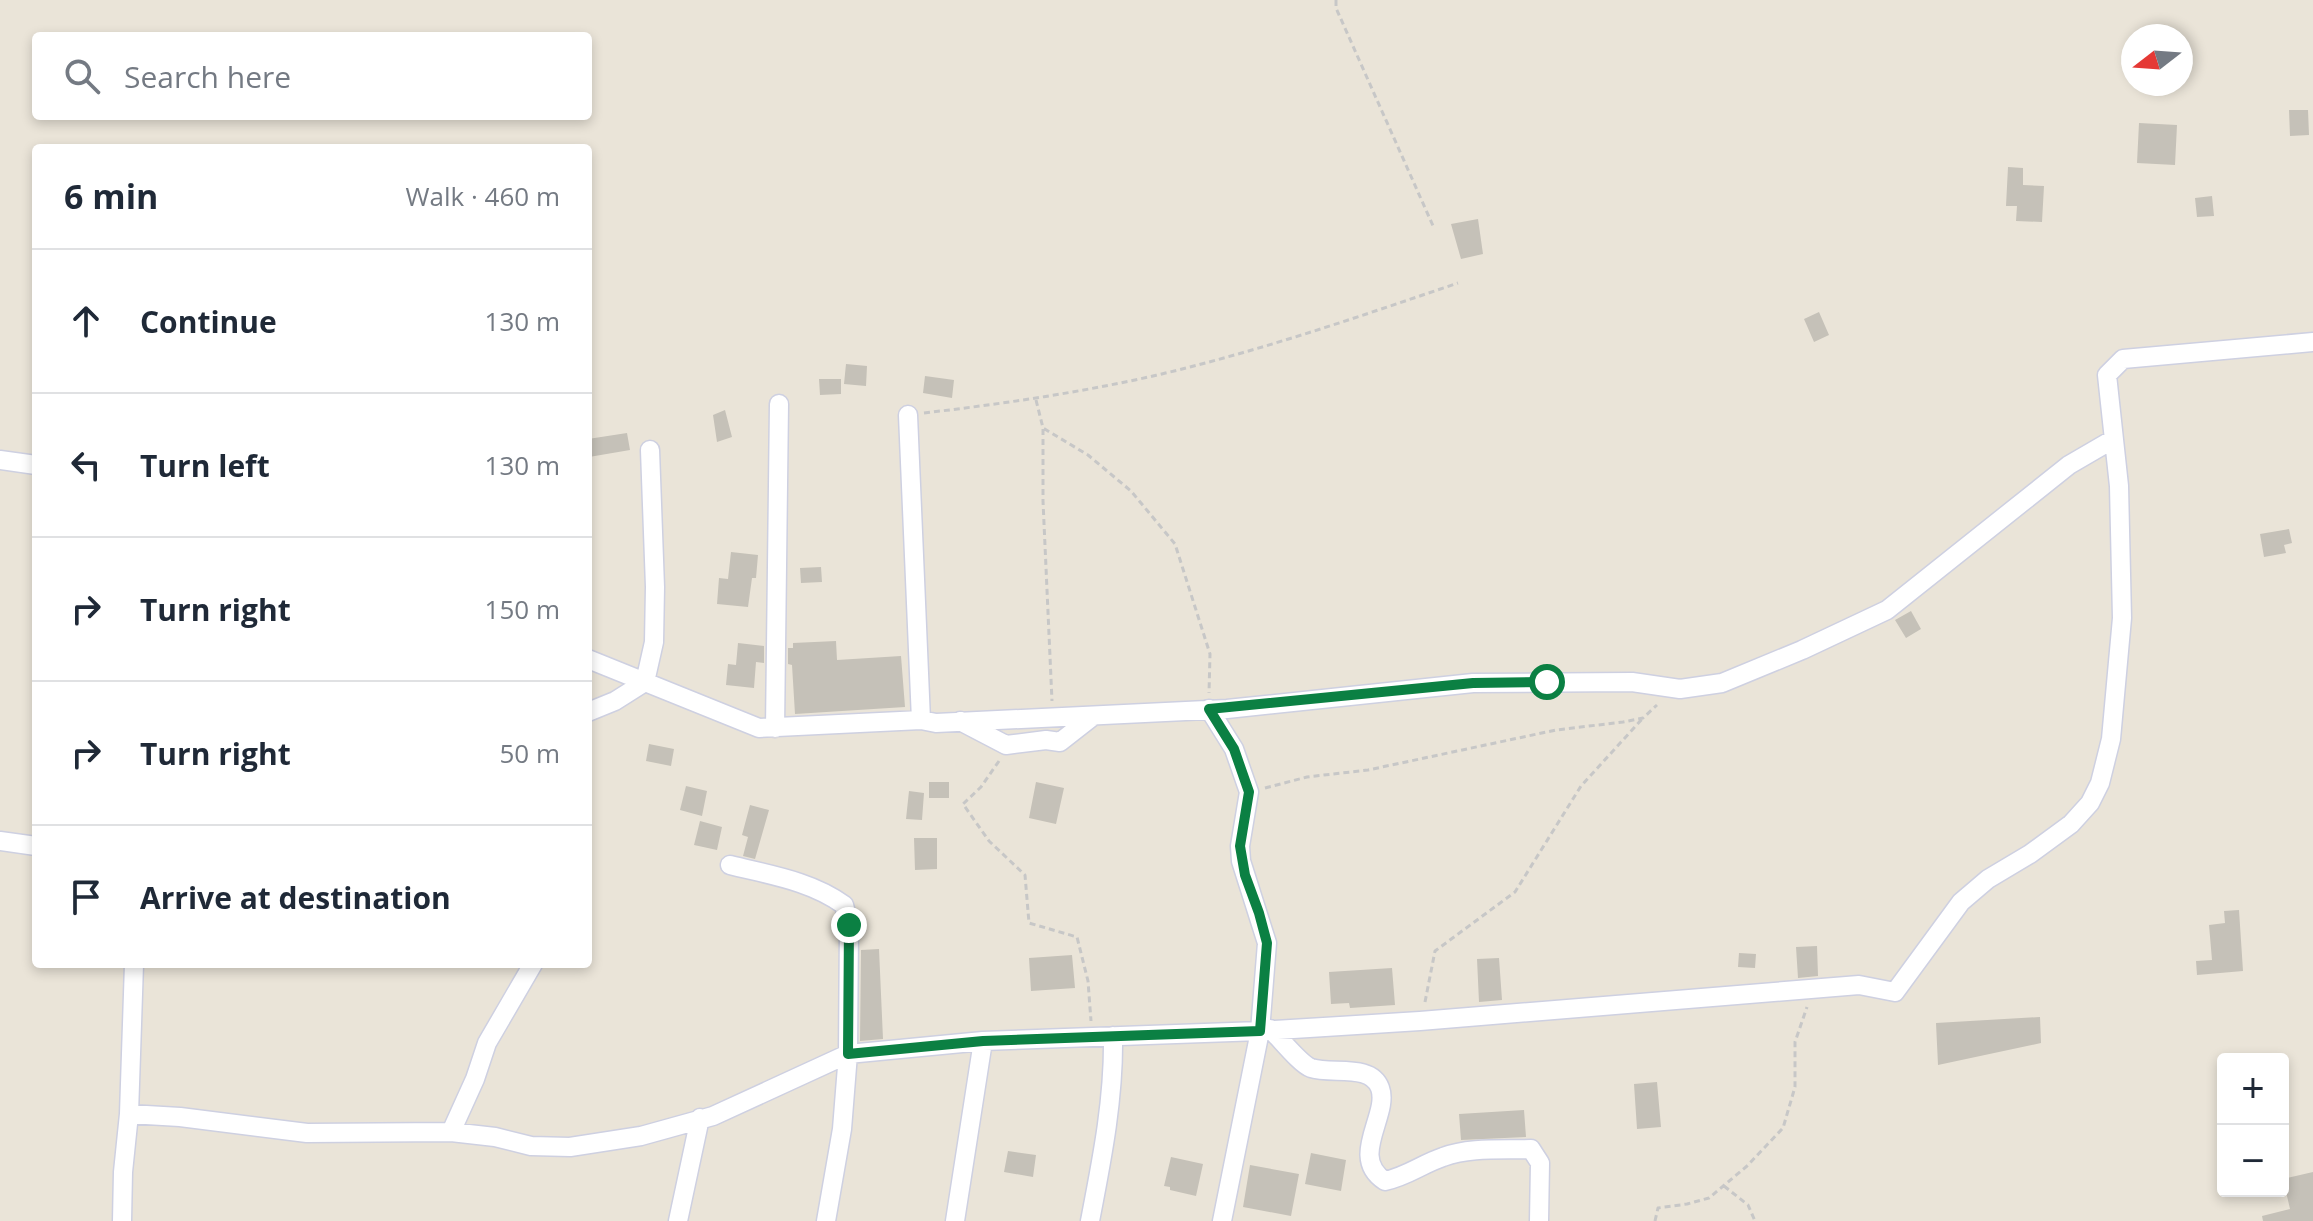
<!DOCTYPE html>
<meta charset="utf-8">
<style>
:root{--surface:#fff;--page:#f2f2f3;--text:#1f2937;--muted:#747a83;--line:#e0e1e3}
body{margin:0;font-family:"Open Sans",sans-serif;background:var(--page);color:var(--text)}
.controls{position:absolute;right:24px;bottom:24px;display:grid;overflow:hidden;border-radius:8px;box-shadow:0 4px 12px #0003}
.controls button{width:72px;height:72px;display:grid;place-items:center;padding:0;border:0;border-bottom:2px solid var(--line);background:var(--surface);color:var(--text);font:40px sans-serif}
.compass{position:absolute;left:2121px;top:24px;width:72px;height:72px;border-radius:50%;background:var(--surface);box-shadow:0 4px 12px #0003;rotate:253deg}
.stop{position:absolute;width:24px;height:24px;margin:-18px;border:6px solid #0b8043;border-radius:50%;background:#fff}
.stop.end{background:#0b8043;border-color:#fff;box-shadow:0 2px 8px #0008}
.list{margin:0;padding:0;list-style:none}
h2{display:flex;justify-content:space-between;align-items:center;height:104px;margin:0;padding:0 32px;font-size:34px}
h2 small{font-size:26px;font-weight:400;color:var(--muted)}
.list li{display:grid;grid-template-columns:52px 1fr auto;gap:24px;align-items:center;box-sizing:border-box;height:144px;padding:0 32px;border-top:2px solid var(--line)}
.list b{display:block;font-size:30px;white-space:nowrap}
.list em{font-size:26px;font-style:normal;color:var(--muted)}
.icon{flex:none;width:44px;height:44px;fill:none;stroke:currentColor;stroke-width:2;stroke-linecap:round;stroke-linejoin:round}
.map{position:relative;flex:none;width:2313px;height:1221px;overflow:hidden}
.search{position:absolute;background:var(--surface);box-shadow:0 4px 12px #0003;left:32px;top:32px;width:560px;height:88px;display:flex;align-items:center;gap:20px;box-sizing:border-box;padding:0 28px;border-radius:8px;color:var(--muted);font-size:30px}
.panel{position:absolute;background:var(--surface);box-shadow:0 4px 12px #0003;left:32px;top:144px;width:560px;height:824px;border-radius:8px}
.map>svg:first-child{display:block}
.building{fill:#c5c1b8}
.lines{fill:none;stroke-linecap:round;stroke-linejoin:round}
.minor-casing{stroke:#ced0e1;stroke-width:21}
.path{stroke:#c7c7c7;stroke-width:3;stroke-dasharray:6 4;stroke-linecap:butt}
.minor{stroke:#fff;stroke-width:18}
.route{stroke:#0b8043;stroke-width:10}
</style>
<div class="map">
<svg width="2313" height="1221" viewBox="0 0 2313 1221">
<rect width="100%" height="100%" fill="#eae4d8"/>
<path class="building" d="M 2289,110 L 2308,110 L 2309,135 L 2290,136 Z
M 2139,123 L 2177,125 L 2175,165 L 2137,163 Z
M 2008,167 L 2023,168 L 2023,185 L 2044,186 L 2042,222 L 2016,221 L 2017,206 L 2006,206 Z
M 2212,196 L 2214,216 L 2197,217 L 2195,198 Z
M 1478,219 L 1483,254 L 1461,259 L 1451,224 Z
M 1819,312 L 1829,335 L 1814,342 L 1804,319 Z
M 846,364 L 867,366 L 866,386 L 844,384 Z
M 925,376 L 954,380 L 952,398 L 923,393 Z
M 819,379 L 841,379 L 841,394 L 820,395 Z
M 725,410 L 732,437 L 717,442 L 713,415 Z
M 627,433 L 630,450 L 589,457 L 588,439 Z
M 2289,529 L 2292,543 L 2284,545 L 2286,553 L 2264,557 L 2260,534 Z
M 731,552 L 758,555 L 756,578 L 752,578 L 748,607 L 717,604 L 719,578 L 728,579 Z
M 821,567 L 822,582 L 801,583 L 800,568 Z
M 1911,611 L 1921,629 L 1906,638 L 1895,620 Z
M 836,641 L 837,660 L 901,656 L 905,707 L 795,714 L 792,665 L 788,664 L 788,648 L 793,648 L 793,643 Z
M 738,643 L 764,646 L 764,663 L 756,662 L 754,688 L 726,685 L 728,664 L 736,665 Z
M 649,744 L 674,749 L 671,766 L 646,761 Z
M 929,782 L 949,782 L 949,798 L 929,798 Z
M 1036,782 L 1064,788 L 1056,824 L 1029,818 Z
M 686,786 L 707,791 L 702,816 L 680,810 Z
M 909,791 L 924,793 L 922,820 L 906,819 Z
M 750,805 L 769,810 L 755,859 L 743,856 L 748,837 L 742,835 Z
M 700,821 L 722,827 L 717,850 L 694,845 Z
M 914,838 L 937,838 L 937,869 L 915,870 Z
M 2239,910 L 2243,971 L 2197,975 L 2196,961 L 2212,960 L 2209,925 L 2225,923 L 2224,911 Z
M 1817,946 L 1818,976 L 1798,978 L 1796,947 Z
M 879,949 L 883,1039 L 860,1041 L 861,950 Z
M 1739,953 L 1756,954 L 1755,968 L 1738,967 Z
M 1072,955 L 1075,988 L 1031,991 L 1029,958 Z
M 1499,958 L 1502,1000 L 1479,1002 L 1477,959 Z
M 1392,968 L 1395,1005 L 1350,1008 L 1349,1003 L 1331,1004 L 1329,972 Z
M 2040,1017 L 2041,1043 L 1938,1065 L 1936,1023 Z
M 1657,1082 L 1661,1127 L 1637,1129 L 1634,1084 Z
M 1524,1110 L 1526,1137 L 1461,1140 L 1459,1114 Z
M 1008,1151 L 1036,1155 L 1033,1177 L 1004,1172 Z
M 1311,1153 L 1346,1160 L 1341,1191 L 1305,1184 Z
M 1171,1157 L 1203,1164 L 1196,1196 L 1170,1190 L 1170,1187 L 1164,1186 Z
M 1250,1165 L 1299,1174 L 1291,1216 L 1243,1207 Z
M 2313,1172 L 2313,1221 L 2263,1221 L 2262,1216 L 2290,1209 L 2283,1179 Z"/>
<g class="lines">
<defs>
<path id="minor" d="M 908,415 L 921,720
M 0,460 L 36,465
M 588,659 L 759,728 L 921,720 L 936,723 L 1227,709 L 1473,683 L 1632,682 L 1680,689 L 1722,683 L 1802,650 L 1887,610 L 2069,465 L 2112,440
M 1209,709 L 1234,749 L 1249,792 L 1240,846 L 1241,861 L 1267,943 L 1260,1031 L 1222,1221
M 588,712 L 615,701 L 645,682 L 654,642 L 655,587 L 650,450
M 960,721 L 1006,745 L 1046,740 L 1060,742 L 1092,717
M 775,728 L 779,404
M 0,841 L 36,846
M 730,865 C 770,875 811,881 844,905 L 849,925 L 848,1054 L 842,1129 L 826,1221
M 1270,1029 C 1280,1038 1300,1064 1311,1068 C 1332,1075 1371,1063 1380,1088 C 1390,1115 1348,1157 1385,1181 C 1408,1176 1422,1164 1443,1157 C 1470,1147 1502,1150 1531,1149 L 1540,1163 L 1539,1221
M 129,1114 L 134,964
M 451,1132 L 475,1079 L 487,1043 L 533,964
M 122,1221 L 123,1172 L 129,1114 L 180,1117 L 307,1133 L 451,1132 L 495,1137 L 531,1146 L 570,1147 L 641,1136 L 713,1116 L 848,1054 L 983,1041 L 1260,1031 L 1420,1021 L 1859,985 L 1895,992 L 1961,902 L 1988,879 L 2030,854 L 2071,824 L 2090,803 L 2100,783 L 2111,739 L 2122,618 L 2119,486 L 2107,375 L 2123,359 L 2313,342
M 678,1221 L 700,1118
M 955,1221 L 983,1041
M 1090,1221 C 1102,1159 1114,1099 1113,1036"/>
</defs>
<use href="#minor" class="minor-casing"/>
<path class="path" d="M 1336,0 L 1336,8 L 1434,228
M 1036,400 L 1043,428 L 1088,455 L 1131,491 L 1175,544 L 1210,654 L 1209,693
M 924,413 C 1001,404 1077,393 1153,376 C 1257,352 1358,317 1458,283
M 1043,429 L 1043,501 L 1052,701
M 999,761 L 981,787 L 963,804 L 989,841 L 1025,875 L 1029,923 L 1077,937 L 1088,981 L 1091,1021
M 1265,788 L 1307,777 L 1368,770 L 1556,730 L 1623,722 L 1643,718 L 1657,705
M 1425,1002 L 1435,951 L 1515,892 L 1581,786 L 1643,718
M 1724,1186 L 1748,1205 L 1755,1221
M 1655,1221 L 1658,1208 L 1687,1204 L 1709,1198 L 1747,1166 L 1783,1128 L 1795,1087 L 1795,1042 L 1807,1007"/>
<use href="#minor" class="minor"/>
</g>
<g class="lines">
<path class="route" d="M 849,925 L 848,1054 L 983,1041 L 1260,1031 L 1267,943 L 1259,913 L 1245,875 L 1240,846 L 1249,792 L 1234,749 L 1209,709 L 1473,683 L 1547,682"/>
</g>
</svg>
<div class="controls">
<button>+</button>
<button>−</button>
</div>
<svg class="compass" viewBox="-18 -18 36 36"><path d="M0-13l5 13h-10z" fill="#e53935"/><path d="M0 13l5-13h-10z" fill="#747a83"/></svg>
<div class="stop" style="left:1547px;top:682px"></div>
<div class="stop end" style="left:849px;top:925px"></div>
<div class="search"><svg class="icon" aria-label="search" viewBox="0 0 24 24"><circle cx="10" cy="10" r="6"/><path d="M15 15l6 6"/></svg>Search here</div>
<section class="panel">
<h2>6 min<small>Walk · 460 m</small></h2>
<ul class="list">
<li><svg class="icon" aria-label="ahead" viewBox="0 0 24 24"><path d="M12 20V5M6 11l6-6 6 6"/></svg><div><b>Continue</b></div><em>130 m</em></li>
<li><svg class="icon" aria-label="left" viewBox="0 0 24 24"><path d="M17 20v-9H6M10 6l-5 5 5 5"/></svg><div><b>Turn left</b></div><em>130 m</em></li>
<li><svg class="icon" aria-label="right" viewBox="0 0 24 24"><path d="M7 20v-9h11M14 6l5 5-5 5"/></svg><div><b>Turn right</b></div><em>150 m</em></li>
<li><svg class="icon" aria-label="right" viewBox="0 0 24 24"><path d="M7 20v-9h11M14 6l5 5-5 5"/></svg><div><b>Turn right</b></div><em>50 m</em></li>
<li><svg class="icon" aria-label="arrive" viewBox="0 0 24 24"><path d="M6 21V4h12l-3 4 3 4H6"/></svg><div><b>Arrive at destination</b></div></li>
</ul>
</section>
</div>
